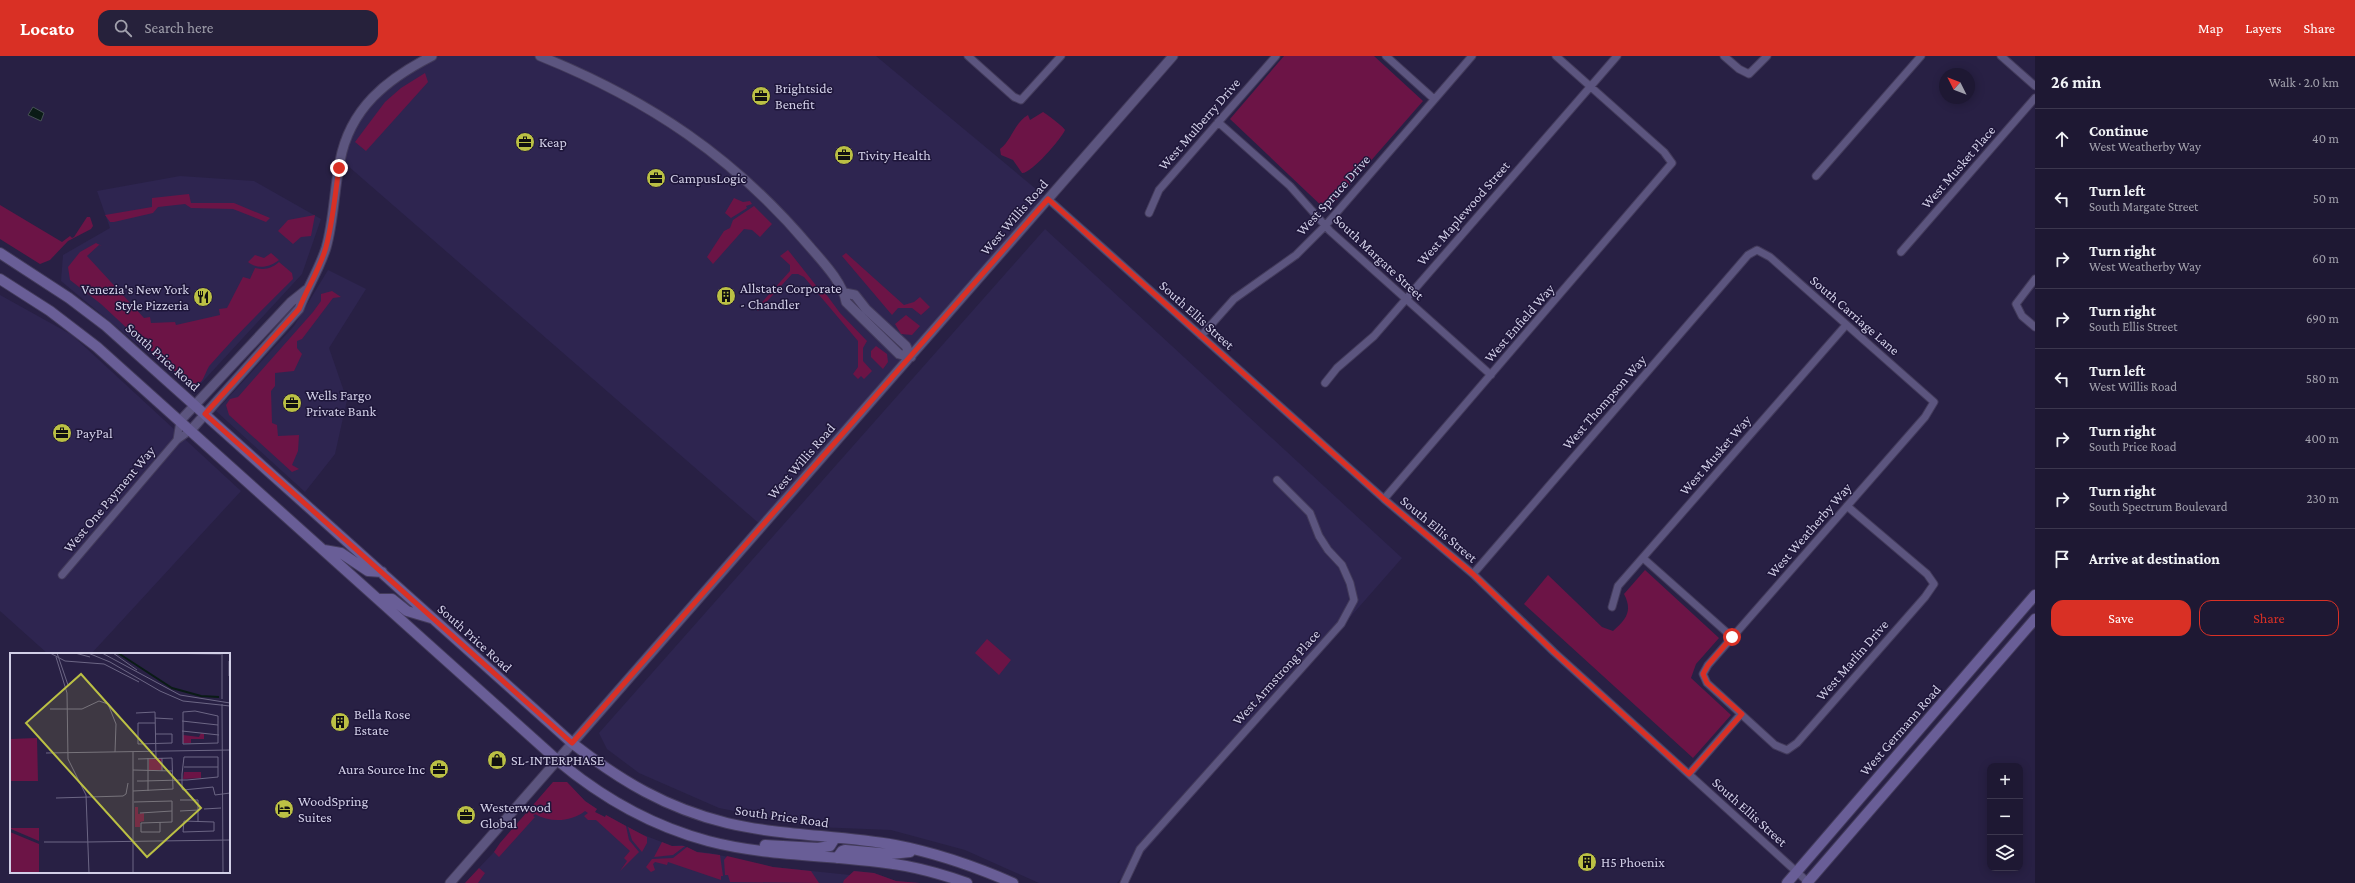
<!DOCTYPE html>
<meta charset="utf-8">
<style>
:root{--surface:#1e1833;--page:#26213b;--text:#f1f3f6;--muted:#a1a0ac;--line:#3c374e;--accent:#d93025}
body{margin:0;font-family:"Crimson Pro",serif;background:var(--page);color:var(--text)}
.controls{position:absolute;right:12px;bottom:12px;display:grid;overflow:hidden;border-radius:8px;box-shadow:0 2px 10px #0003}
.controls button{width:36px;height:36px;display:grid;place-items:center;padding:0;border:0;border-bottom:1px solid var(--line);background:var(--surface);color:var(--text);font:20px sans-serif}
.compass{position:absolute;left:1939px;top:12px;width:36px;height:36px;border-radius:50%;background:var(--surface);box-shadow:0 2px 10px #0003;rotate:312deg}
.stop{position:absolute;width:12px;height:12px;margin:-9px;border:3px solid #d93025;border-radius:50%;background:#fff}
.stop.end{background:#d93025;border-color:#fff;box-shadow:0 1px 4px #0008}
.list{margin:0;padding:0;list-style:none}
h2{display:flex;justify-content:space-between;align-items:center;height:52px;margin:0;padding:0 16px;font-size:17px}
h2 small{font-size:13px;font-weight:400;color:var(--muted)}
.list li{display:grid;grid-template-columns:26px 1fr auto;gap:12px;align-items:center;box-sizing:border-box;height:60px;padding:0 16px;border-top:1px solid var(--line)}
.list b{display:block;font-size:15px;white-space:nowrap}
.list p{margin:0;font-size:13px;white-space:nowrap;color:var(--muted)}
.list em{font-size:13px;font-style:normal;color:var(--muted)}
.actions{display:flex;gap:8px;padding:12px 16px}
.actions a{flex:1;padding:9px 0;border:1px solid var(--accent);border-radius:12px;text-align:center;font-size:14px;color:var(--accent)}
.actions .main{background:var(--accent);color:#fff}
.icon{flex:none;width:22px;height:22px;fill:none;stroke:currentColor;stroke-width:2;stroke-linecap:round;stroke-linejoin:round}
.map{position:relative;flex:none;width:2035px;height:827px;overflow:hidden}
header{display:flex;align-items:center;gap:24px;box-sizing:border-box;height:56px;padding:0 20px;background:var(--accent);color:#fff}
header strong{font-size:19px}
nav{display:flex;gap:22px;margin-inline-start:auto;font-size:14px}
.search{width:280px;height:36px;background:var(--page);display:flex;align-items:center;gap:10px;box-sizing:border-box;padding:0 14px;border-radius:12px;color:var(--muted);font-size:15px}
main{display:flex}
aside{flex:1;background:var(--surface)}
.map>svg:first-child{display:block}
.built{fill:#2e2550}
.green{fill:#6c1446}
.water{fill:#0a1b16;stroke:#465155}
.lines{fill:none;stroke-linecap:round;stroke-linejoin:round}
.minor-casing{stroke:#433b5b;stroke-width:9}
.tertiary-casing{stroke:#433b5b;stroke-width:11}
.secondary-casing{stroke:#433b5b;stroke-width:12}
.minor{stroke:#5c557f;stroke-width:7}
.tertiary{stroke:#5c557f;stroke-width:9}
.secondary{stroke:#695e97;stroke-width:10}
.route{stroke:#d93025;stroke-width:5}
.labels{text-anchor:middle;stroke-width:3;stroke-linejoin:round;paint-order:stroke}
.poi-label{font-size:14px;fill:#d2cfe7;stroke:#1e163a;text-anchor:start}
.street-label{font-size:14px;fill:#d2cfe7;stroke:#1e163a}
.inset-river{fill:none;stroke:#0a1b16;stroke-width:2}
.inset-road{fill:none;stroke:#6c6685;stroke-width:1}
.view{fill:#bbc044;fill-opacity:0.15;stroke:#bbc044;stroke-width:2}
.inset-edge{fill:none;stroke:#d2cfe7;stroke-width:2}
</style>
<header>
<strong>Locato</strong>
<div class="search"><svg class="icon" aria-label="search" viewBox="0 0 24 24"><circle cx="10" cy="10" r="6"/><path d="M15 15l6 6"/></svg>Search here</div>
<nav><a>Map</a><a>Layers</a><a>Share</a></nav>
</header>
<main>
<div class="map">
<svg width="2035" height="827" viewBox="0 0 2035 827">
<rect width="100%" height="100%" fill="#282044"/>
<path class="built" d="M 440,0 L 876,0 L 1048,143 L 762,470 L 340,103 L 363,52 L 405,14 Z
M 180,120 L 254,125 L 321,163 L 302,218 L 194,335 L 61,225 L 63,199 L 110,172 L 97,135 Z
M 1045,173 L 1402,502 L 1117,827 L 1039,827 L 965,794 L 891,774 L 816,771 L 719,752 L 639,717 L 607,693 L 599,677 Z
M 328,214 L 366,233 L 329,292 L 347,344 L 335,398 L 305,436 L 216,355 L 294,270 Z
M 0,239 L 72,279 L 241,435 L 91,598 L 48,598 L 0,555 Z
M 553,726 L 567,726 L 585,745 L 597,753 L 595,756 L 605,761 L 606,759 L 641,778 L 672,790 L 682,789 L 697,796 L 710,797 L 773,811 L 850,819 L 854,815 L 874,817 L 896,825 L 920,827 L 465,827 L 494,796 Z"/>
<path class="green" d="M 1284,0 L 1374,0 L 1423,45 L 1327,155 L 1230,63 Z
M 425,17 L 428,26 L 366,95 L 355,86 L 385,46 L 401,32 Z
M 1043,56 C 1045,57 1064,71 1065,74 C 1061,83 1031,118 1022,117 L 1013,104 L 1001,99 L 1000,93 C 1012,84 1014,67 1028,59 L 1030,64 Z
M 189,138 L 191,147 L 234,147 L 270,162 L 266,166 L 233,153 L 191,152 L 185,148 L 158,151 L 153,157 L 114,166 L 110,166 L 105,159 L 152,151 L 152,142 Z
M 734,142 L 743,146 L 750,145 L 752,148 L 746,150 L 747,152 L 731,162 L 725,157 Z
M 0,149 L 62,186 L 70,180 L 72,182 L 74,181 L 87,161 L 90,161 L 93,170 L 91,173 L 68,185 L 50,204 L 40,208 L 0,183 Z
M 754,150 L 772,168 L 760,181 L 752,174 L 744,173 L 713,208 L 707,201 L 724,175 L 730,172 L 733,164 Z
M 315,159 L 311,180 L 301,181 L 293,188 L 278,175 L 288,164 Z
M 96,187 L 102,190 L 99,189 L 87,200 L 144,262 L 150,261 L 151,267 L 175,266 L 176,269 L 220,259 L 219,253 L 227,252 L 243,221 L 250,223 L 255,212 C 265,214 271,213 279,206 L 292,217 L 293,223 C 265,251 237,278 211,308 C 204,315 205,330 192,329 L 161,304 L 101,248 L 70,224 L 68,211 L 80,196 Z
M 788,194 L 818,232 L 823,234 L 840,257 L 867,285 L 863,292 L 863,305 L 872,315 L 864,323 L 861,320 L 858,323 L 853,318 L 858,311 L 858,285 L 804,221 L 798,218 L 792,218 L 758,255 L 756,253 L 790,215 L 790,209 L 780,200 Z
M 271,197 L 279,204 C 270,211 258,214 248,206 L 255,199 L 264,202 Z
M 846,197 L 904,249 L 914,246 L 920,241 L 930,251 L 921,259 L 912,252 L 898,252 L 892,259 L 842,200 Z
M 332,235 L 341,241 L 333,242 L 302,283 L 297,285 L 297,292 L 302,298 L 294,315 L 275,317 L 275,330 L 271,335 L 272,367 L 277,369 L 278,380 L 299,379 L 298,395 L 292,409 L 299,413 L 292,416 L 229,359 L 226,349 L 230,343 L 238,341 L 313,256 L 321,245 L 321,238 Z
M 906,259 L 920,270 L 912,279 L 901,278 L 895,268 Z
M 876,290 L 887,298 L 888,306 L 883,313 L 871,301 L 871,295 Z
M 1645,514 L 1719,582 L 1696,608 L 1691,622 L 1731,659 L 1693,702 L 1524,548 L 1548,519 L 1602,571 L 1613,575 C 1626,564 1633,555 1624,538 Z
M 987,583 L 1011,604 L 999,619 L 975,597 Z
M 553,726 L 567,726 L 585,745 L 597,753 L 595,756 L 605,761 L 606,759 L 626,770 L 629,784 L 639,796 L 620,815 L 627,805 L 624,802 L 630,795 L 596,764 L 588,764 L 584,760 L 588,757 L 585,755 C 571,766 550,767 535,758 L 533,760 L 535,761 L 499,801 L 494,796 L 500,787 Z
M 628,771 L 647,781 L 647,787 L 642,796 L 632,784 Z
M 662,786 L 672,790 L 685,790 L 673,799 L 654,801 Z
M 687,791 L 697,796 L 720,799 L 723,820 L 721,820 L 721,824 L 668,806 L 667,809 L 655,806 L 653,808 L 655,814 L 651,816 L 646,811 L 652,803 L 673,802 Z
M 727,800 L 773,811 L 811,815 L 819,827 L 730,826 L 728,819 L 725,819 L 724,804 Z
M 479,812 L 485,817 L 478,827 L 465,827 Z
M 854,815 L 874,817 L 896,825 L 920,827 L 843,827 L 844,824 Z"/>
<path class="water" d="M 33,51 L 44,57 L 41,65 L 28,59 Z"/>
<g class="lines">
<defs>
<path id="minor" d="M 968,0 L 1014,41 L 1021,44 L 1061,0
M 1386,0 L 1434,43
M 1724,0 L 1739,13 L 1749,18 L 1767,0
M 2001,0 L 2035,30
M 1218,66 L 1290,130 L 1330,175 L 1491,319
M 1816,120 L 1921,0
M 1048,143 L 1384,443 L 1473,518 L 1554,596 L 1809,827
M 1149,157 L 1159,134 L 1276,0
M 1901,196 L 2035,42
M 2035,223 L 2016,248 L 2022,260 L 2035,271
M 1201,280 L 1234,243 L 1296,199 L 1325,170 L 1472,0
M 1325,327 L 1337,312 L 1374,280 L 1617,0
M 177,384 L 180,365
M 1384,443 L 1672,107 L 1664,96 L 1556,0
M 1643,502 L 1732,581
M 1473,518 L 1748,199 L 1757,194 L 1770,201 L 1934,346 L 1925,361 L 1708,609 L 1703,618 L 1707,627 L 1775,689 L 1787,694 L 1797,687 L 1925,541 L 1934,528 L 1927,518 L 1847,450
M 62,519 L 177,384 L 191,374
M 1612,551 L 1618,530 L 1846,269
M 1689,718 L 1741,658
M 1124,827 L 1140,793 L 1341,568 L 1354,544 L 1350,527 L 1342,509 L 1328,494 L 1319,480 L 1310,457 L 1277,424"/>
<path id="tertiary" d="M 540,0 C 649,44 734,101 810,191 C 823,206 843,227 846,246 L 899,298 L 911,301
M 845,237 L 855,239 L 866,253 L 906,290 L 911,301
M 180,365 L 291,246 L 306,234
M 191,374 L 299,253 C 307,232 319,214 326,192 C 334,164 334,134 340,105 C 350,52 387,23 432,0
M 450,827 L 1173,0"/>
<path id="secondary" d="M 0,197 L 69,242 L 106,270 L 572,687 C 621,725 666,752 727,767 C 782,780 839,779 895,789 C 937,797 974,810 1013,827
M 0,223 L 50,255 L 97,291 L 557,704 C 601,741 652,770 708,785 C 772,802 841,798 906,810 C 927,814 947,820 967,827
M 324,494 L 341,497 L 368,515 L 382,516
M 378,543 L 392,543 L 407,555 L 431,562
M 765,789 L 818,792 L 830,790 L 835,782
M 837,802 L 842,795 L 845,794 L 891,798 L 910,796
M 1787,827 L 2035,539
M 1807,827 L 2035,563"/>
</defs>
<use href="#minor" class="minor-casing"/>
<use href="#tertiary" class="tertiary-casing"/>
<use href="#secondary" class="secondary-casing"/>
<use href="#minor" class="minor"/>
<use href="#tertiary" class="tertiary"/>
<use href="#secondary" class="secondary"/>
</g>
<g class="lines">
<path class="route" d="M 339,112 C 335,138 333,165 326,191 C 320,213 307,232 299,253 L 205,358 L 572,687 L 1048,143 L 1384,443 L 1473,518 L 1554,596 L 1689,718 L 1742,658 L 1707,627 L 1703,618 L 1708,609 L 1732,581"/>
</g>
<defs>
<symbol id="office-disc" viewBox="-11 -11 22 22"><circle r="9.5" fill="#bbc044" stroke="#1e163a"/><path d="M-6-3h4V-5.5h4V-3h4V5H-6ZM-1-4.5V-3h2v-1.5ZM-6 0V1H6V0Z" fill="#111"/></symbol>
<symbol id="building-disc" viewBox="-11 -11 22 22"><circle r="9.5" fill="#bbc044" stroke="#1e163a"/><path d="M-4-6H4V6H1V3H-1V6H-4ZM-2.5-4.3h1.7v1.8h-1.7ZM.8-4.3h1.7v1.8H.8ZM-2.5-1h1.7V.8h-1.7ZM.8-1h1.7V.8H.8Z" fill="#111"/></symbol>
<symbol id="restaurant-disc" viewBox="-11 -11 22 22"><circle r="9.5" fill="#bbc044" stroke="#1e163a"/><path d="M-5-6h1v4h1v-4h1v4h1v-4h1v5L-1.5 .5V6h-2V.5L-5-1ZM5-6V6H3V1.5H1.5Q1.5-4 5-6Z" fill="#111"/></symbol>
<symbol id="shop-disc" viewBox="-11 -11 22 22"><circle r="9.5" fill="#bbc044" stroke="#1e163a"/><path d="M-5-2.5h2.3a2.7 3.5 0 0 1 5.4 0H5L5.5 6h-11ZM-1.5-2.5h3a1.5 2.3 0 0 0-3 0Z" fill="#111"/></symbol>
<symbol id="hotel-disc" viewBox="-11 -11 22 22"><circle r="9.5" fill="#bbc044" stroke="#1e163a"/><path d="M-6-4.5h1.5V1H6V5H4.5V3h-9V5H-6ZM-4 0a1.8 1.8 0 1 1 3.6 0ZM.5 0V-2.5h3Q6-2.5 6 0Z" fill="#111"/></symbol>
</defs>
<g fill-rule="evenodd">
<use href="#office-disc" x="750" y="29" width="22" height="22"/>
<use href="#office-disc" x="514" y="75" width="22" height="22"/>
<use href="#office-disc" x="833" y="88" width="22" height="22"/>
<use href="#office-disc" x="645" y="111" width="22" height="22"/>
<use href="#building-disc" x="715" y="229" width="22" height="22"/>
<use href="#restaurant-disc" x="192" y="230" width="22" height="22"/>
<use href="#office-disc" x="281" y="336" width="22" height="22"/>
<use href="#office-disc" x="51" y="366" width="22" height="22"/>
<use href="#building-disc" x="329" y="655" width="22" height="22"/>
<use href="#shop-disc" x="486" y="693" width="22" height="22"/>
<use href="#office-disc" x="428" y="702" width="22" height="22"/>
<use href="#hotel-disc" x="273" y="742" width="22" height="22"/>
<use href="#office-disc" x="455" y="748" width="22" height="22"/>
<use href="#building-disc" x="1576" y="795" width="22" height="22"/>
</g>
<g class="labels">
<g class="poi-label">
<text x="775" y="37">Brightside<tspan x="775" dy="16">Benefit</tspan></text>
<text x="539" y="91">Keap</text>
<text x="858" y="104">Tivity Health</text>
<text x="670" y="127">CampusLogic</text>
<text x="740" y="237">Allstate Corporate<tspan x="740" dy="16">- Chandler</tspan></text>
<text x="189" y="238" text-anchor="end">Venezia's New York<tspan x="189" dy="16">Style Pizzeria</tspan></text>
<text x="306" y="344">Wells Fargo<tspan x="306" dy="16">Private Bank</tspan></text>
<text x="76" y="382">PayPal</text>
<text x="354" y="663">Bella Rose<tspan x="354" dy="16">Estate</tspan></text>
<text x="511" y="709">SL-INTERPHASE</text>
<text x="425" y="718" text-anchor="end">Aura Source Inc</text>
<text x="298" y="750">WoodSpring<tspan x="298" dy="16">Suites</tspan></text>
<text x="480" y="756">Westerwood<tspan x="480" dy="16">Global</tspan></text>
<text x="1601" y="811">H5 Phoenix</text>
</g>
<g class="street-label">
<text transform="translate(1199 68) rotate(-49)" y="5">West Mulberry Drive</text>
<text transform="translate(1958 111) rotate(-49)" y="5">West Musket Place</text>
<text transform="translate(1333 139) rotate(-48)" y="5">West Spruce Drive</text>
<text transform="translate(1463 157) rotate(-49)" y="5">West Maplewood Street</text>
<text transform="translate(1014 161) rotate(-49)" y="5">West Willis Road</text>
<text transform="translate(1379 201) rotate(43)" y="5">South Margate Street</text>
<text transform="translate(1197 259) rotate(42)" y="5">South Ellis Street</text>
<text transform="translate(1855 259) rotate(41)" y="5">South Carriage Lane</text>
<text transform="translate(1519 267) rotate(-49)" y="5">West Enfield Way</text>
<text transform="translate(163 301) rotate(42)" y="5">South Price Road</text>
<text transform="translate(1604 346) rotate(-49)" y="5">West Thompson Way</text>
<text transform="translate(1715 399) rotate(-49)" y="5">West Musket Way</text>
<text transform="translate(801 405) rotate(-49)" y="5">West Willis Road</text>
<text transform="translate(109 443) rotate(-50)" y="5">West One Payment Way</text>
<text transform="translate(1439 473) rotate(40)" y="5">South Ellis Street</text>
<text transform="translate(1809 474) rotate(-49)" y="5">West Weatherby Way</text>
<text transform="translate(475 582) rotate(42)" y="5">South Price Road</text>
<text transform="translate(1852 604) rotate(-49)" y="5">West Marlin Drive</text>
<text transform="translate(1276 621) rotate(-48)" y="5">West Armstrong Place</text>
<text transform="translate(1900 674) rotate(-49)" y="5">West Germann Road</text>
<text transform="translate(1750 756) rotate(42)" y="5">South Ellis Street</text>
<text transform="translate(782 760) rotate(8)" y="5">South Price Road</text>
</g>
</g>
<g transform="translate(10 597)">
<rect width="220" height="220" fill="#282044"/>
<path d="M 191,80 L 194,81 L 194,86 L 181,86 L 181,90 L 173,90 L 173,82 L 189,84 ZM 27,85 L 28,128 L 0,128 L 0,86 ZM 152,105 L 152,117 L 139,118 L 139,106 ZM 174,119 L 191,119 L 191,125 L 173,126 ZM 125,154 L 128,154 L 128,161 L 134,160 L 134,168 L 130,169 L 130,174 L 125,174 ZM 0,175 L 29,175 L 29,188 L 1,176 ZM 0,179 L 29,191 L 29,220 L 0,220 Z" fill="#6c1446"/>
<path class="inset-river" d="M 108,0 L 162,35 L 191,43 L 209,44"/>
<path class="inset-road" d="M 40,0 L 55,8 L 94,11 L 129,29M 47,0 L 58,32M 65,0 L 80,4M 78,0 L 100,9 L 150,38 L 173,48 L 220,53M 92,0 L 170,42 L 220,50M 103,0 L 127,17M 141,0 L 211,1M 212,0 L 212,46M 46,4 L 57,40 L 58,106 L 76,142 L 79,220M 219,8 L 219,23M 212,51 L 213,220M 40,56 L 72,56 L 89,48 L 98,51 L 106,71 L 105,99M 185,58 L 208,63 L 208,90 L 173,91 L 173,59 ZM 126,60 L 145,59 L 146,105M 145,65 L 163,66M 220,67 L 220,90M 172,68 L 208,72M 145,70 L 128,70 L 128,91 L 162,90 L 162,81 L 145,81M 172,78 L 209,82M 123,99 L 123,220M 36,100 L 220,97M 220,104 L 220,122M 152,105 L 152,118M 174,114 L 208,114M 123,117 L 163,118M 127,128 L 133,128 L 172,127 L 177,127 L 208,124 L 208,104 L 174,104 L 172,121 L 172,136 L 173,137 L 203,134 L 205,142 L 220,140M 123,138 L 163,136 L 162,105 L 128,106M 138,138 L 138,105M 46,145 L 113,143 L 116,141 L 118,130M 170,147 L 188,147 L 188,169M 124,149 L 162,148 L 162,169 L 131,170 L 131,179 L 150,179 L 150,169M 194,156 L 211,155M 170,158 L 189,157M 130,160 L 162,158M 174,168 L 204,169 L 204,178 L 173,179 ZM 34,189 L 77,189M 77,189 L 220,187"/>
<path class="view" d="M 71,21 L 191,155 L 137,204 L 16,70 Z"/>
<rect width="220" height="220" class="inset-edge"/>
</g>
</svg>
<div class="controls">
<button>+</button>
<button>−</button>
<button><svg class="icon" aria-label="layers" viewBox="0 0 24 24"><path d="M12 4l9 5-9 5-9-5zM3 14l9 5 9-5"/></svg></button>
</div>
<svg class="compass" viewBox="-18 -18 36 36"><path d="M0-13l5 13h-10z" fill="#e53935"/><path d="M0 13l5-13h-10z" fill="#a1a0ac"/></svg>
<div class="stop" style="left:1732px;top:581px"></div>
<div class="stop end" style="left:339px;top:112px"></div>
</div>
<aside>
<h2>26 min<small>Walk · 2.0 km</small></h2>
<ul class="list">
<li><svg class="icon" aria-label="ahead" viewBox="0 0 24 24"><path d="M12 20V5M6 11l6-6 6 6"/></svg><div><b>Continue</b><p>West Weatherby Way</p></div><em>40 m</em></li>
<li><svg class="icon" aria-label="left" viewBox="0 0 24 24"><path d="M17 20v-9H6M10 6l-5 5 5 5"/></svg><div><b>Turn left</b><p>South Margate Street</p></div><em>50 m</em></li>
<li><svg class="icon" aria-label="right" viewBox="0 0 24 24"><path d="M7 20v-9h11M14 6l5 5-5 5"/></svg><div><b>Turn right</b><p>West Weatherby Way</p></div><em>60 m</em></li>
<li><svg class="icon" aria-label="right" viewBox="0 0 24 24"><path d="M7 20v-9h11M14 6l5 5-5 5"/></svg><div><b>Turn right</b><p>South Ellis Street</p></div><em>690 m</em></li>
<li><svg class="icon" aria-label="left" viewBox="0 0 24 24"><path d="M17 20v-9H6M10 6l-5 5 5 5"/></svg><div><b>Turn left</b><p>West Willis Road</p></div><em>580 m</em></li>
<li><svg class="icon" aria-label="right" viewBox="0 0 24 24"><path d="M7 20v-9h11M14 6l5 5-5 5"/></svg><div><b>Turn right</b><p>South Price Road</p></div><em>400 m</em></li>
<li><svg class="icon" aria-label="right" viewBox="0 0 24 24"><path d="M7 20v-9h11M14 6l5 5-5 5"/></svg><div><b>Turn right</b><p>South Spectrum Boulevard</p></div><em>230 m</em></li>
<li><svg class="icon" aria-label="arrive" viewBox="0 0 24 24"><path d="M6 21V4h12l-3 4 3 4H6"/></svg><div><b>Arrive at destination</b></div></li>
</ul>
<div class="actions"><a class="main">Save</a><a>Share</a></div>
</aside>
</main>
